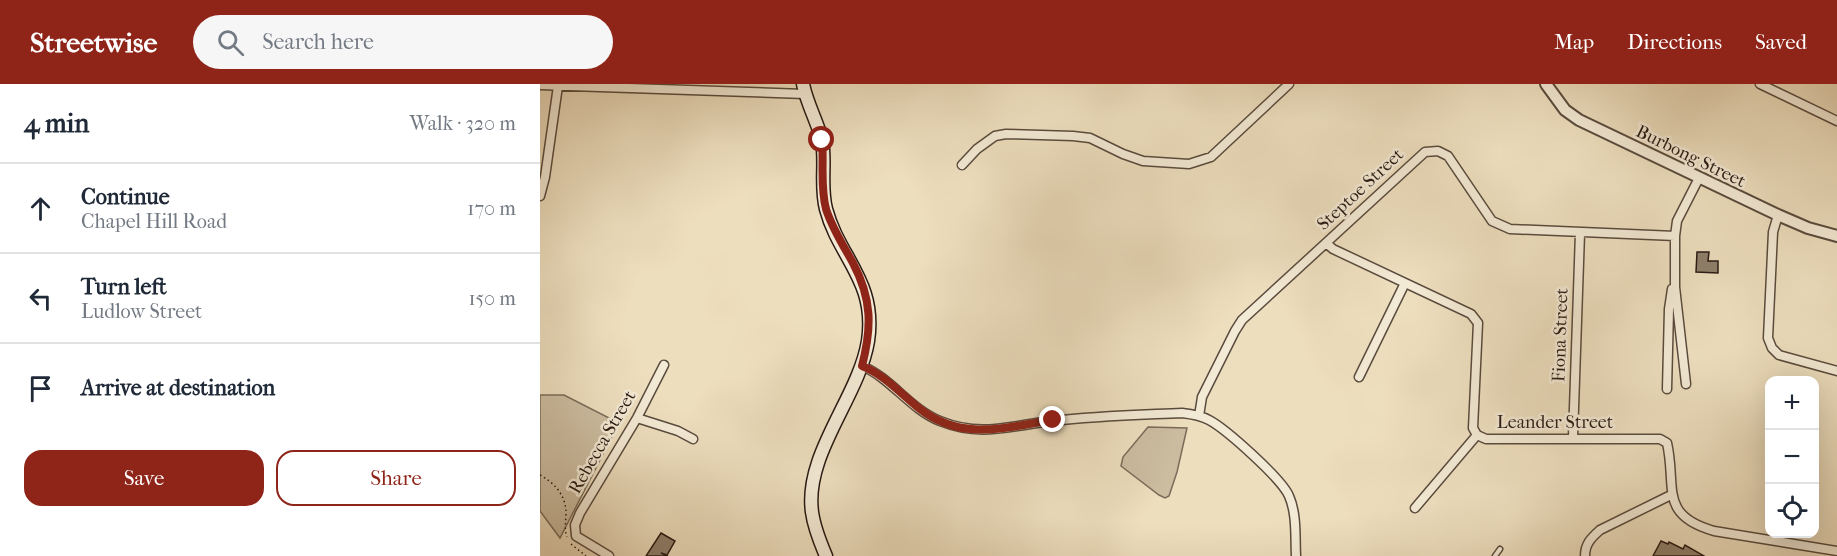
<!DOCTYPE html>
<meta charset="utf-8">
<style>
:root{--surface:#fff;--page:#f6f6f7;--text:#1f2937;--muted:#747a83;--line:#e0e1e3;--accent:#8f2418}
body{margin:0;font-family:"IM FELL French Canon",serif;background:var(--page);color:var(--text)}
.controls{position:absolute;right:18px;bottom:18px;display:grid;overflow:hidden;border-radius:12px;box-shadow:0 6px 24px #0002}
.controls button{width:54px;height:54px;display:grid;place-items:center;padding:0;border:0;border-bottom:2px solid var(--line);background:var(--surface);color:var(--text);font:30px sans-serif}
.stop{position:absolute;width:18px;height:18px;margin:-14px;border:4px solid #8f2418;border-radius:50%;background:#fff}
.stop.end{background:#8f2418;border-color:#fff;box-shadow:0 2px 6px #0008}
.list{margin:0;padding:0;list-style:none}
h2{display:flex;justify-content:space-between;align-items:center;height:78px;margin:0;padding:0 24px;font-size:26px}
h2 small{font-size:20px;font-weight:400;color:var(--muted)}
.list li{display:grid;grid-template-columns:39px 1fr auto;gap:18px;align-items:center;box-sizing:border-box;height:90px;padding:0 24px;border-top:2px solid var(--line)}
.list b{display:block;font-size:22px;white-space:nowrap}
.list p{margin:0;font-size:20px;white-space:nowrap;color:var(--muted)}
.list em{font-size:20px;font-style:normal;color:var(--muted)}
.actions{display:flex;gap:12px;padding:18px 24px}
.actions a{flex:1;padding:14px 0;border:2px solid var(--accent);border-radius:18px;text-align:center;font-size:21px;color:var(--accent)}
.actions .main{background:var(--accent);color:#fff}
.icon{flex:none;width:33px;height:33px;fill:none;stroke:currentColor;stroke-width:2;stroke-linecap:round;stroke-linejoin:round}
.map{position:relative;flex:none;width:1297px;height:472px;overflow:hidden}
header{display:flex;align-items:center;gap:36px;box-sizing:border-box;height:84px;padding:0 30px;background:var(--accent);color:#fff}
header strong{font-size:28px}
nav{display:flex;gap:33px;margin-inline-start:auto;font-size:21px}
.search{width:420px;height:54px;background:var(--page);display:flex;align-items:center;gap:15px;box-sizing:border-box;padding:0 21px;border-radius:33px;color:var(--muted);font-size:22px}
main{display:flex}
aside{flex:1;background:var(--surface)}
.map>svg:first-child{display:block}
.green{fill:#ccbda1;stroke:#7a6c5a;stroke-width:1.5}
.building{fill:#8f806c;stroke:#291a14;stroke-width:1.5}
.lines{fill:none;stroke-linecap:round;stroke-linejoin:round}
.service-casing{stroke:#5a4b3e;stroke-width:7}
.minor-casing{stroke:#5a4b3e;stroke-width:11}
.tertiary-casing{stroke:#5a4b3e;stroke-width:14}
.secondary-casing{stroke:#291a14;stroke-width:15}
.path{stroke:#291a14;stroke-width:1.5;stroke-dasharray:1.5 3;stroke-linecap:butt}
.service{stroke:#f3ead5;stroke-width:4}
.minor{stroke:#f3ead5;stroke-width:8}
.tertiary{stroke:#f3ead5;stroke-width:10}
.secondary{stroke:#f3ead5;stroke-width:12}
.route{stroke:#8f2418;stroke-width:8}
.labels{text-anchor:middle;stroke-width:5;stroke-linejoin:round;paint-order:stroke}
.street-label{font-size:18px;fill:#291a14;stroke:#f3ead5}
</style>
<header>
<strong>Streetwise</strong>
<div class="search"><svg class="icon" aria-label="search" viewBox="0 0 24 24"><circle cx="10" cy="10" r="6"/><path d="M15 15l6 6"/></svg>Search here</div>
<nav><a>Map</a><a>Directions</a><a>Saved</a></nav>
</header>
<main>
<aside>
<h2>4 min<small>Walk · 320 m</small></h2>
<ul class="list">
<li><svg class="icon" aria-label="ahead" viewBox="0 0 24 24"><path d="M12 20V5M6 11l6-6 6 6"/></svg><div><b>Continue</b><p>Chapel Hill Road</p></div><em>170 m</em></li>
<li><svg class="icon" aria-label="left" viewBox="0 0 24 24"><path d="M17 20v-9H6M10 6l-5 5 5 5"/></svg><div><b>Turn left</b><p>Ludlow Street</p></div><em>150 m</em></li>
<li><svg class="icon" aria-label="arrive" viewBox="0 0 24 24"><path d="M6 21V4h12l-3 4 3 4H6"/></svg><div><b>Arrive at destination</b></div></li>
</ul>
<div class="actions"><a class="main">Save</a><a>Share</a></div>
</aside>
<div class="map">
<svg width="1297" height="472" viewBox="0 0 1297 472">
<rect width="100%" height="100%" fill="#eddebe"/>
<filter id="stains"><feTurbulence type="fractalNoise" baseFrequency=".00333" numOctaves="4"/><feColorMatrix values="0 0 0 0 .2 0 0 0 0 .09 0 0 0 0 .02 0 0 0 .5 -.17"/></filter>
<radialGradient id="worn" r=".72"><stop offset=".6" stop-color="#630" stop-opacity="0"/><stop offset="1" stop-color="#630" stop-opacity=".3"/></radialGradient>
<path class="green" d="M 0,311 L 24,311 L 79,339 L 20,454 L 0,427 Z
M 608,343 L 647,344 L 637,388 L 629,412 L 625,414 L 619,411 L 581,382 L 583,373 Z"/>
<path class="building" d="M 1157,168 L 1169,168 L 1168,177 L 1178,177 L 1178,189 L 1156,188 Z
M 121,449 L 135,457 L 127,471 L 121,469 L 128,472 L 106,472 Z
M 1121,457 L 1128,460 L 1129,458 L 1143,465 L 1145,461 L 1164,472 L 1113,472 Z"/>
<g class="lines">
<defs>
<path id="service" d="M 955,472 L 960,465"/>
<path id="minor" d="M 1220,0 L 1297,37
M 0,1 L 265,10
M 422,81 L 437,65 L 455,52 L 466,50 L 533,52 L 550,54 L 583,70 L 603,77 L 649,80 L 671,73 L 749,0
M 0,112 L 5,93 L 18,2
M 1238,131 L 1233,148 L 1228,254 L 1232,264 L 1239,271 L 1297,287
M 1135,152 L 1135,203 L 1146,300
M 786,159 L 793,165 L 931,230 L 938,239 L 933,344 L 937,351 L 946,355 L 1120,355 L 1127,359 C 1137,403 1118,431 1174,447 L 1297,467
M 322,282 C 351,294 370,325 400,337 C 442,354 471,341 513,337 C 556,332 599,331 642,329 C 651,330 660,331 669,336 C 686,345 742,395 749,412 C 757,430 755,453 756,472
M 819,293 L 865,199
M 1127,305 L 1129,225 L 1132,205
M 659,332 L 662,313 L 695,247 L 702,236 L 885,68 L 898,67 L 908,72 L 952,137 L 970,145 L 1135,152 L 1137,137 L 1159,94
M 97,334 L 138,347 L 153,355
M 1033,353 L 1040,149
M 875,424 L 937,351
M 69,472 L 36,452 L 35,441 L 40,429 L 97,334 L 124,281
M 1045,472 C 1045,460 1051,454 1060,446 L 1131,411"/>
<path id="tertiary" d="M 1006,0 L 1025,26 L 1039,36 L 1238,131 L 1268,144 L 1297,152"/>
<path id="secondary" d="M 263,0 C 267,20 277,37 282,56 C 286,79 280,102 286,125 C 299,174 337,197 328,257 C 319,313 264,370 272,428 C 274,443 280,458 286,472"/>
</defs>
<use href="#service" class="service-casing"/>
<use href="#minor" class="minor-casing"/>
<use href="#tertiary" class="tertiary-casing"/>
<use href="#secondary" class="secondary-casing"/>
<path class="path" d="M 0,391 C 15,399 26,412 26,429 C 26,437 24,445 27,453
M 31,460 L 46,472"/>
<use href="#service" class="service"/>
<use href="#minor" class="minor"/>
<use href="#tertiary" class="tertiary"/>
<use href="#secondary" class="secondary"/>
</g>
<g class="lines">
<path class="route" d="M 282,56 C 284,78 280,103 286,125 C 292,144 303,161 313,179 C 332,215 332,243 322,282 C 345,291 361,310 380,325 C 423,358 465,343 513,336"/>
</g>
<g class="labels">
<g class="street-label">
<text transform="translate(1151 72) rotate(26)" y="6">Burbong Street</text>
<text transform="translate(820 105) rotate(-43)" y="6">Steptoe Street</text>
<text transform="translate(1020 251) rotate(-88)" y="6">Fiona Street</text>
<text x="1015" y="344">Leander Street</text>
<text transform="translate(62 358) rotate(-60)" y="6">Rebecca Street</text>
</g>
</g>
<rect width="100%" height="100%" filter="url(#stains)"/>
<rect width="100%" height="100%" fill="url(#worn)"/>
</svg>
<div class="controls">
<button>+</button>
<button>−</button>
<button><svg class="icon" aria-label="locate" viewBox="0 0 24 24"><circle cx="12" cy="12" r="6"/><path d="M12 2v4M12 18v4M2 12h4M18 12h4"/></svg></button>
</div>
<div class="stop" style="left:282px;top:56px"></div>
<div class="stop end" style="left:513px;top:336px"></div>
</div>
</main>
